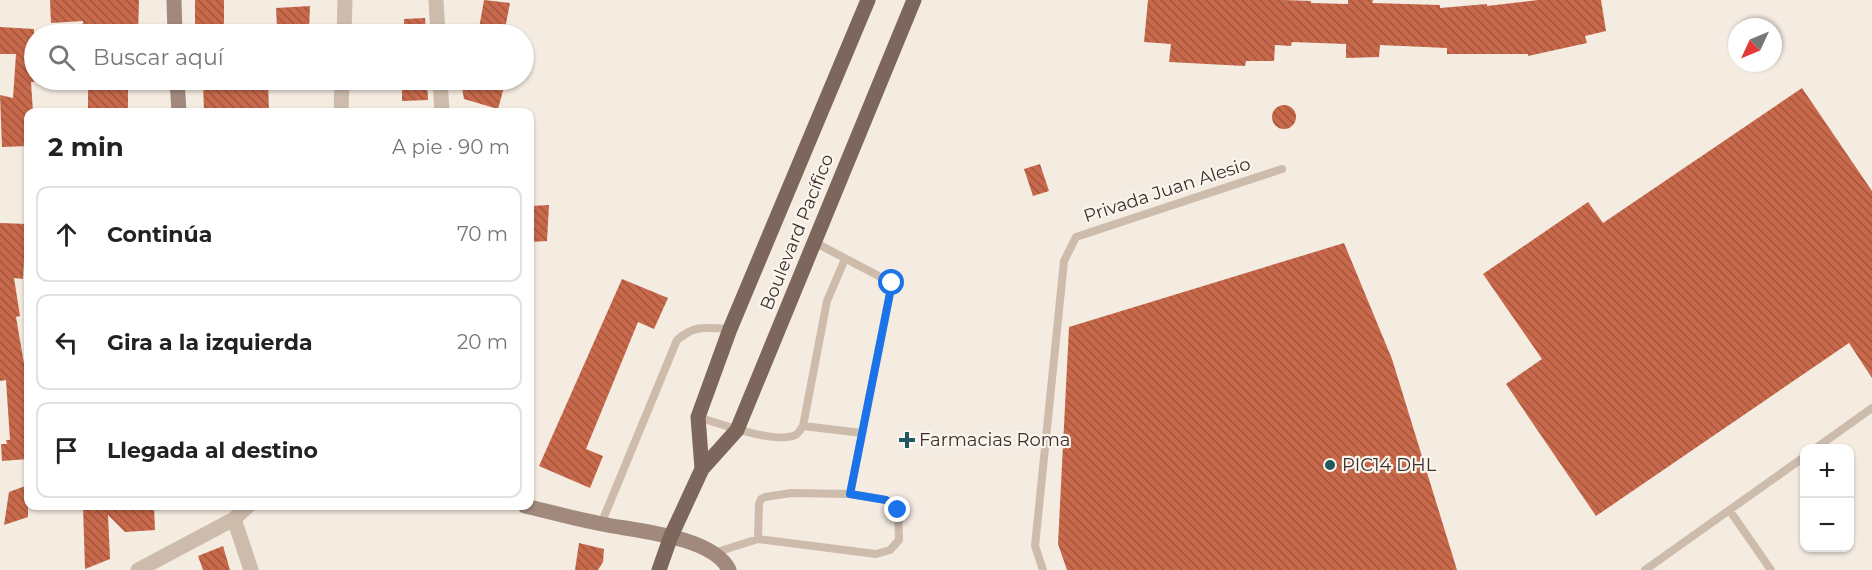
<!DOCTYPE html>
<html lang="es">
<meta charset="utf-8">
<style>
:root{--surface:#fff;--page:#f2f2f2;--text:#222;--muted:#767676;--line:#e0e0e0}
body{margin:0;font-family:Montserrat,sans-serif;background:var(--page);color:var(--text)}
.controls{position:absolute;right:18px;bottom:18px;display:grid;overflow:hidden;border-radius:12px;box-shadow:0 2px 4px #0004}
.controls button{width:54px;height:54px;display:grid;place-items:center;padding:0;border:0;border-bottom:2px solid var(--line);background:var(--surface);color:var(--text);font:30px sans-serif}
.compass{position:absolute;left:1728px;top:18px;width:54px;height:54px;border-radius:50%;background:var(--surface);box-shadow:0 2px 4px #0004;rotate:226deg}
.stop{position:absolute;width:18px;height:18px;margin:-14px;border:4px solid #1a73e8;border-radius:50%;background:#fff}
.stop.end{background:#1a73e8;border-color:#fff;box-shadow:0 2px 6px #0008}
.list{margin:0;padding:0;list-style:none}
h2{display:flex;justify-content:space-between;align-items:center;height:78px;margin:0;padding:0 24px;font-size:26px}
h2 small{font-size:20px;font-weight:400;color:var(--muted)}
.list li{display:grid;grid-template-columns:39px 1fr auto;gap:18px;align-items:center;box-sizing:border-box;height:96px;margin:0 12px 12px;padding:0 12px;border:2px solid var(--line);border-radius:12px}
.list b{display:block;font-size:22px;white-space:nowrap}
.list em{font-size:20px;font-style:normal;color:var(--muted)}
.icon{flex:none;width:33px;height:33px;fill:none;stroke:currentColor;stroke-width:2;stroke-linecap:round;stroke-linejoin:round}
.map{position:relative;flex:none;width:1872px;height:570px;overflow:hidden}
.search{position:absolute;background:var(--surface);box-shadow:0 2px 4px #0004;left:24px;top:24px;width:510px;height:66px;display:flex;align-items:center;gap:15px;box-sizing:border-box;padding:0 21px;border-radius:33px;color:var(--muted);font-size:22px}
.panel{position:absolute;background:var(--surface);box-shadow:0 2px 4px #0004;left:24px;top:108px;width:510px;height:402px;border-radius:12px}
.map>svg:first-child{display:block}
.building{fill:url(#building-back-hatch)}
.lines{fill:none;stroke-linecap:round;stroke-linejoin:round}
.lane{stroke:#cdbbac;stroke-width:8}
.street{stroke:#cdbbac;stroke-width:15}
.secondary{stroke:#a18a7d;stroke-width:15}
.primary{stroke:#7d675c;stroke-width:15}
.route{stroke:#1a73e8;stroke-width:8}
.poi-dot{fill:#1f5a5e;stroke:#fbf5ee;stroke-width:2}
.labels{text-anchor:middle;stroke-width:4.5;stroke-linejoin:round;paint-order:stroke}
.street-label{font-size:18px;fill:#3b302b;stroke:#fbf5ee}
.poi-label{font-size:18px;fill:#3b302b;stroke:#fbf5ee;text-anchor:start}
</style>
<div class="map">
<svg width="1872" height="570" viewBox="0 0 1872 570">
<defs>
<pattern id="building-back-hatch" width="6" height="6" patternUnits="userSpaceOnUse" patternTransform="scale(1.5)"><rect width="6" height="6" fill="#c8694b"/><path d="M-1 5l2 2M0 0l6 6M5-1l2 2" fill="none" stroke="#a4573f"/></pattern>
</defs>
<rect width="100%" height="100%" fill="#f4ebe1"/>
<path class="building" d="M 50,0 L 139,0 L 138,34 L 82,34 L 83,21 L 51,23 Z
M 195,0 L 224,0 L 224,30 L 195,31 Z
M 484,0 L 510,3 L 504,34 L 478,34 Z
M 1148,0 L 1282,0 L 1311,1 L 1311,3 L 1348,4 L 1348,0 L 1373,0 L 1372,3 L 1440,5 L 1440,8 L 1487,4 L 1487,6 L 1538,0 L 1601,0 L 1606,31 L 1585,36 L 1587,43 L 1528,56 L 1528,54 L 1447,54 L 1447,48 L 1380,45 L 1379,57 L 1346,58 L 1346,44 L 1292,42 L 1291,46 L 1275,45 L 1274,61 L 1246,61 L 1245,66 L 1169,62 L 1171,44 L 1144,42 Z
M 310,6 L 309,30 L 277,28 L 276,8 Z
M 425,18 L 426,34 L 404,34 L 404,19 Z
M 0,27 L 34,29 L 34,82 L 31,82 L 33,112 L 28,112 L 28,146 L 2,147 L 0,95 L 13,98 L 16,54 L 0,54 Z
M 203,80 L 268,80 L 269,112 L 204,112 Z
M 402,80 L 427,80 L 428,100 L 402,101 Z
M 479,80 L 506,80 L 498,109 L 464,99 L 461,82 L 479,84 Z
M 88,85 L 128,86 L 128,111 L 88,110 Z
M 1802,88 L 1872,191 L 1872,378 L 1849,343 L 1596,516 L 1506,384 L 1542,359 L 1483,274 L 1588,202 L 1603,223 Z
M1272 117a12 12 0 1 1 24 0a12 12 0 1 1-24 0Z
M 1040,164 L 1049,191 L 1033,196 L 1024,169 Z
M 549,205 L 547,241 L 530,242 L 530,206 Z
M 0,223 L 28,224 L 28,242 L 25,242 L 23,279 L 14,278 L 20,316 L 16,317 L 23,358 L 26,373 L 28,373 L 28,459 L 2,461 L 1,444 L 7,444 L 6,440 L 10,440 L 6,380 L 0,381 Z
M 1344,243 L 1392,359 L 1457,570 L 1067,570 L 1058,544 L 1069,327 Z
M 622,279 L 668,298 L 654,329 L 638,322 L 586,449 L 603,456 L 590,488 L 539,466 Z
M 28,485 L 28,517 L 4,525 L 9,492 Z
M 83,506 L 154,506 L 155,530 L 125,532 L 108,515 L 110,559 L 85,569 Z
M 579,543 L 604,549 L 603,562 L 598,570 L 575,570 Z
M 223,546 L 230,570 L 203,570 L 198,556 Z"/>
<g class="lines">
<path class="lane" d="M 698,417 C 717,423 780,446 797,434 C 798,434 802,427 803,426 L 827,301 L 845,259
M 803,426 L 862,433
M 1816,448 L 1872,408
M 1730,511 L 1771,570
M 601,524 L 677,340 C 696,324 705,328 730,329
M 758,539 L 759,504 L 761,499 L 765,497 L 791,493 L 850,494
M 714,553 L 758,539 L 876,554 L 890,550 L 899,540 L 898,510 L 886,500 L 850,494 L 892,283 L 814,242
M 1043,570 L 1035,546 L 1064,261 L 1076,237 L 1282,169
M 1645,570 L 1804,457"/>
<path class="street" d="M 436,0 L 438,34
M 344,34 L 345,0
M 440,80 L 442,112
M 341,112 L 342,80
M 234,519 L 251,570
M 138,570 L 234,519 L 248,506"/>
<path class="secondary" d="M 174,0 L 175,34
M 177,80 L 179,112
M 525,506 C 550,512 576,519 602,524 C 635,531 713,536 729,570"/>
<path class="primary" d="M 702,469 L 698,417 L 730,329 L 868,0
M 659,570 L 671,536 L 702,469 L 737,430 L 914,0"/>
</g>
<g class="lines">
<path class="route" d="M 892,283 L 850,494 L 886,500 L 898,510"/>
</g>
<g class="poi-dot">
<path d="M904 431h6v6h6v6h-6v6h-6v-6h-6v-6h6z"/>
<circle cx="1330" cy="465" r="6"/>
</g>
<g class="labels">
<g class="street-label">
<text transform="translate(1167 190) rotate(-18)" y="6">Privada Juan Alesio</text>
<text transform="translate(797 232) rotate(-68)" y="6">Boulevard Pacífico</text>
</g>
<g class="poi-label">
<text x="919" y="446">Farmacias Roma</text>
<text x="1342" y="471">PIC14 DHL</text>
</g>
</g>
</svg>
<div class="controls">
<button>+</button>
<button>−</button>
</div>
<svg class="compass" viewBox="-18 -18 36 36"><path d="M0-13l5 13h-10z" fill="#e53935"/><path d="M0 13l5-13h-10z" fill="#767676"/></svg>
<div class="stop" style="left:892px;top:283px"></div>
<div class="stop end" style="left:898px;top:510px"></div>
<div class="search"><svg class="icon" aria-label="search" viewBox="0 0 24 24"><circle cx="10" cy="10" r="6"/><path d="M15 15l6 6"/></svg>Buscar aquí</div>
<section class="panel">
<h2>2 min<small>A pie · 90 m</small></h2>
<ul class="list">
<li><svg class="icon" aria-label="ahead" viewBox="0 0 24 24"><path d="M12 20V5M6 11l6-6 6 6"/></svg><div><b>Continúa</b></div><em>70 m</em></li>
<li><svg class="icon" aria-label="left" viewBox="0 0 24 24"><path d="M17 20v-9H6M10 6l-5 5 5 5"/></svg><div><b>Gira a la izquierda</b></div><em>20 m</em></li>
<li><svg class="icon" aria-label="arrive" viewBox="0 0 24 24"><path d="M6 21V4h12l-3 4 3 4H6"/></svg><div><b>Llegada al destino</b></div></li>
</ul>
</section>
</div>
